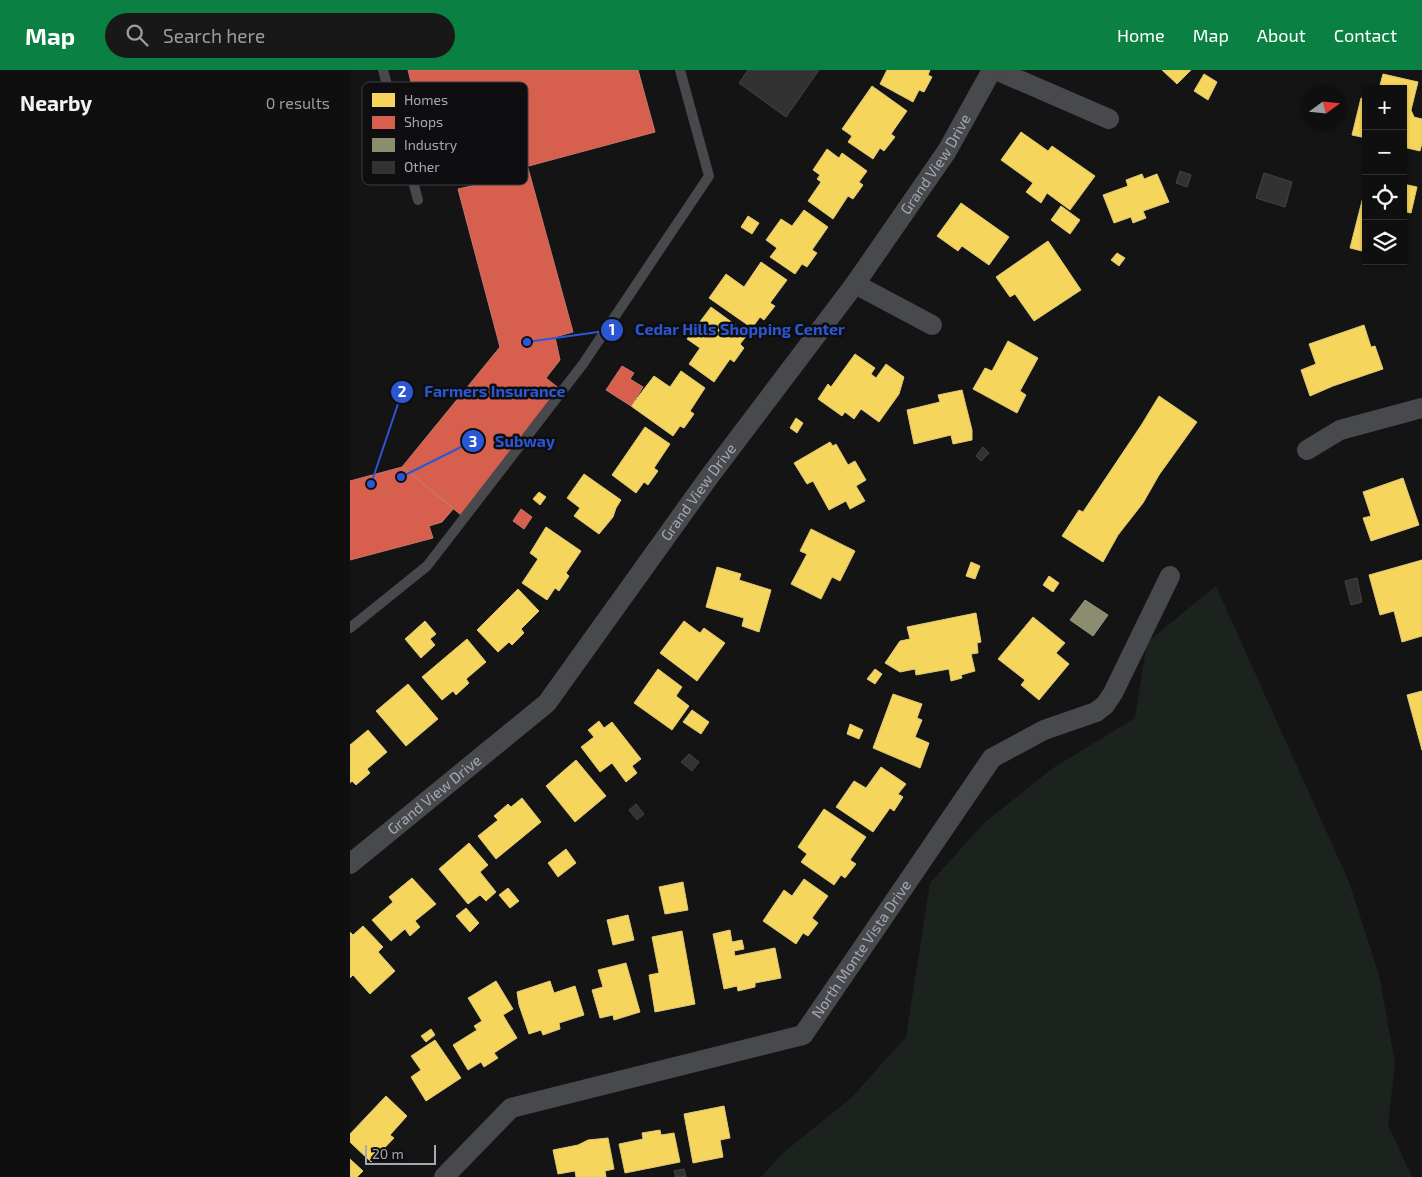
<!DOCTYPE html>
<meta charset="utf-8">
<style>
:root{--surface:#0f0f0f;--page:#181818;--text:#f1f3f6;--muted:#9b9c9e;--line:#2f2f2f;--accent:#0b8043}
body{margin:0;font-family:"Exo 2",sans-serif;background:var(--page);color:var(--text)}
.controls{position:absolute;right:15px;top:15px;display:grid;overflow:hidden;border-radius:0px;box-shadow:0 1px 4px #0004}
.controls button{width:45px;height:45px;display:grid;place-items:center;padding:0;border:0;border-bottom:1px solid var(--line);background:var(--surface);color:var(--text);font:25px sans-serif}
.compass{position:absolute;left:952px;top:15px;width:45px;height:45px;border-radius:50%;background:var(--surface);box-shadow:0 1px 4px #0004;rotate:75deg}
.scale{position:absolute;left:15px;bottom:12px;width:71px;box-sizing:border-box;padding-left:5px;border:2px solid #a5a9b6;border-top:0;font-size:14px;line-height:18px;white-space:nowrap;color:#a5a9b6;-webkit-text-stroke:4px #0e0e10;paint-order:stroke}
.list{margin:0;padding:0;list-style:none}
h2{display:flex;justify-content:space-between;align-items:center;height:65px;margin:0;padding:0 20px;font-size:21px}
h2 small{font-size:16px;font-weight:400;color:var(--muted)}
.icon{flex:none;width:28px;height:28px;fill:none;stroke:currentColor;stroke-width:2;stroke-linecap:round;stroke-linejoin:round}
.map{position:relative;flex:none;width:1072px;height:1107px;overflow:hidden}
header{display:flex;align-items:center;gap:30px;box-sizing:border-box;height:70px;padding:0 25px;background:var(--accent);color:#fff}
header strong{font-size:24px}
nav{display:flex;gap:28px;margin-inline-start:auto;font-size:18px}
.search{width:350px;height:45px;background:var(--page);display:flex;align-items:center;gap:12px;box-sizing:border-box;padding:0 18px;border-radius:28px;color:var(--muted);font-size:19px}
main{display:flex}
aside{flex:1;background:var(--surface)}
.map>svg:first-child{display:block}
.green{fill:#1c231e}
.homes{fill:#f6d55c;stroke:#dec877}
.shops{fill:#d6604d;stroke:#c7766c}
.industry{fill:#8c8c6e;stroke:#949584}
.building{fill:#323233;stroke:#434448}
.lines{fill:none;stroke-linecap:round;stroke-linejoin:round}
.lane{stroke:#48494d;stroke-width:10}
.street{stroke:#48494d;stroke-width:20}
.labels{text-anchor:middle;stroke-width:5;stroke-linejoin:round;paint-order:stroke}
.street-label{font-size:15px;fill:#a5a9b6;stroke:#0e0e10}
.key{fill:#0e0e10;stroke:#3b3c42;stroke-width:1}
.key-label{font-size:14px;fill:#a5a9b6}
.leader{fill:none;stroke:#2b57d5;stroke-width:2}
.callout-dot{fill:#2b57d5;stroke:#0e0e10;stroke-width:2}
.mark-label{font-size:15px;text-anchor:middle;font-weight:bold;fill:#fff}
.callout-label{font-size:16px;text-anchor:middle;font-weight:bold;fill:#2b57d5;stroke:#0e0e10;stroke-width:5;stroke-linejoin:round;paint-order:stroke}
</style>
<header>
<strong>Map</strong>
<div class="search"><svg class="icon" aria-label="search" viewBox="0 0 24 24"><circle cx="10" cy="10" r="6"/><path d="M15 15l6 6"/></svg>Search here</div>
<nav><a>Home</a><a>Map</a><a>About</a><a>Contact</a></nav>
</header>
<main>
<aside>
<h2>Nearby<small>0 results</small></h2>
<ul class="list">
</ul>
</aside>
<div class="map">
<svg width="1072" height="1107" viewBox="0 0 1072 1107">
<rect width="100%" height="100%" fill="#141414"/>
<path class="green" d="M 866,516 L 999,812 L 1029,905 L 1045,993 L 1038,1055 L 1062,1107 L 411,1107 L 433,1083 L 501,1028 L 556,967 L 580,813 L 634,753 L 703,698 L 785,648 L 797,572 Z"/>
<path class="homes" d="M 537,0 L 580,0 L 578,5 L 582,7 L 574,22 L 569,20 L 563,32 L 530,14 Z
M 812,0 L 841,0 L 827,14 Z
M 854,4 L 867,12 L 858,30 L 844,21 Z
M 1033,4 L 1068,12 L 1061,40 L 1064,47 L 1072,49 L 1072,73 L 1070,81 L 1053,77 L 1053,19 L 1029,19 Z
M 522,16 L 557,41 L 541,64 L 545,67 L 534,81 L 530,78 L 523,89 L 498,72 L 502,66 L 492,59 Z
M 1011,28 L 1016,29 L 1016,68 L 1002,65 Z
M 671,62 L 698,81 L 702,76 L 745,106 L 720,140 L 697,123 L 691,133 L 676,122 L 683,113 L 651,90 Z
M 477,79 L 489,88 L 492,83 L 517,101 L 509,112 L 513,115 L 503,129 L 498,126 L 483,149 L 458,131 L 471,112 L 467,109 L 470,105 L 463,100 Z
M 792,104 L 794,109 L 807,104 L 819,132 L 793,141 L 796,148 L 783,153 L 781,147 L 764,153 L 753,125 L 778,116 L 776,110 Z
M 1053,114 L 1067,117 L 1061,143 L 1053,141 Z
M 1013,127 L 1016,127 L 1016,182 L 1000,178 Z
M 611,133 L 659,167 L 639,195 L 612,176 L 608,181 L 587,166 Z
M 711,136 L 730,150 L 720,164 L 701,150 Z
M 454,140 L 478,157 L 462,180 L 467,183 L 457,197 L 452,194 L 445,204 L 420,187 L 427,178 L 416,170 L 431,149 L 442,156 Z
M 398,146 L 409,153 L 402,164 L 391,157 Z
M 698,171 L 731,220 L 684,251 L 665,224 L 660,227 L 646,207 Z
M 767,183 L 775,188 L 769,196 L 761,190 Z
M 411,192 L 437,210 L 420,233 L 425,236 L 414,250 L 410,247 L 402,258 L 359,228 L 376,204 L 394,217 Z
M 361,237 L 398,264 L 390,274 L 394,278 L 384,292 L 380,289 L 364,312 L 339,294 L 350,278 L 337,269 Z
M 1014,255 L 1021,277 L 1025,276 L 1033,299 L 983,316 L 960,326 L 951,300 L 966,294 L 959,274 Z
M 658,271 L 688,288 L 670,321 L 676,325 L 667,343 L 623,319 L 635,298 L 642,301 Z
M 505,284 L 525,298 L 521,304 L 526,308 L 536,294 L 554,307 L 549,324 L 529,352 L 511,339 L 504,349 L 495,342 L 492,346 L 468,329 L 478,314 L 481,317 Z
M 331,301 L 355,318 L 340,341 L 344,344 L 334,358 L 330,356 L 323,366 L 281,336 L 304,306 L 320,317 Z
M 612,320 L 622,360 L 622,370 L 603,374 L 601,365 L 564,374 L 557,340 L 590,332 L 588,325 Z
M 809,326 L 847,352 L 809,405 L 793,433 L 768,465 L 753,492 L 712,466 L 729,440 L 733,442 L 792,354 Z
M 446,348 L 453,353 L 447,363 L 440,358 Z
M 295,357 L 320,374 L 304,398 L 308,401 L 298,415 L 294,412 L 286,423 L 262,405 Z
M 480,372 L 483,376 L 486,374 L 498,395 L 505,391 L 516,410 L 506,416 L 515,431 L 500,439 L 496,431 L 479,440 L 463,411 L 457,414 L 444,393 Z
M 234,404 L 271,430 L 266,438 L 263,447 L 249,464 L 224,446 L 230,438 L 217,428 Z
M 1053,408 L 1069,455 L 1021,471 L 1013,448 L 1021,446 L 1013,422 Z
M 189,422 L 196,427 L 190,435 L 183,429 Z
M 196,457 L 231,481 L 216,503 L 219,506 L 209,521 L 205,518 L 197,530 L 172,513 L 188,489 L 180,483 Z
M 461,459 L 505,481 L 490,511 L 482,507 L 471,529 L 441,514 L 457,484 L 450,481 Z
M 1072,490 L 1072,566 L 1052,572 L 1044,541 L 1030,545 L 1019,505 Z
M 621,492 L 630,496 L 625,509 L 616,506 Z
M 367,497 L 391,504 L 389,510 L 421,520 L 409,562 L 392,556 L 394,548 L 356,537 Z
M 699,506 L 709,513 L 703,522 L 693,515 Z
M 168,519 L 189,541 L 171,559 L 174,563 L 162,575 L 159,572 L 148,582 L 127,560 Z
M 626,543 L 631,572 L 627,573 L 628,583 L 621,584 L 625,601 L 611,605 L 612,608 L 601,611 L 599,599 L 566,605 L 565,599 L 550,602 L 535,593 L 550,571 L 560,569 L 557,557 Z
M 683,547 L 715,573 L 706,583 L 719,594 L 689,630 L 671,615 L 675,610 L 648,589 Z
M 75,551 L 86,564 L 80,569 L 85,575 L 71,588 L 55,569 Z
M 334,551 L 350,563 L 354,558 L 375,573 L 347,611 L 310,583 Z
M 117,569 L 136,592 L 116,609 L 119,613 L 106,625 L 103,621 L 92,630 L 72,607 Z
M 308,599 L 332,617 L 326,626 L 339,636 L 322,660 L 284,633 Z
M 525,599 L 532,604 L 525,614 L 517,609 Z
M 58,614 L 88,649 L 56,676 L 26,641 Z
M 1072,621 L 1072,680 L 1057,625 Z
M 543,624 L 572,634 L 567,648 L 572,650 L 565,667 L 579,673 L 570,698 L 523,678 Z
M 342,640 L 359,652 L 351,664 L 333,652 Z
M 249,651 L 254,658 L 262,652 L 291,689 L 282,696 L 287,703 L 276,712 L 262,693 L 250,702 L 231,677 L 244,667 L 238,660 Z
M 500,654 L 513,660 L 509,669 L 497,664 Z
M 18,660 L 37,682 L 17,699 L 20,703 L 6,715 L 2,711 L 0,713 L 0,675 Z
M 226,690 L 256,726 L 225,752 L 196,716 Z
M 531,697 L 556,714 L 548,724 L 553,727 L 544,741 L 540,738 L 523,762 L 486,737 L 504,711 L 516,718 Z
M 172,728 L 191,752 L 146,789 L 128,766 L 148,750 L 144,746 L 158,734 L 161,737 Z
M 474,739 L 516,767 L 500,790 L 506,794 L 495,808 L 491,805 L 484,815 L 451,792 L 457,784 L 448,777 Z
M 119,773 L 138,795 L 130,802 L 146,822 L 136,831 L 130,825 L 118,834 L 89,799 Z
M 216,779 L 226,793 L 208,807 L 198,793 Z
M 62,808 L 86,834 L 65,851 L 70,857 L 60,866 L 55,859 L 41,871 L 22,850 L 43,832 L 39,827 Z
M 454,809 L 478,826 L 462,848 L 468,853 L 458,866 L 453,863 L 446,874 L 413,851 L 434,820 L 442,826 Z
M 333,812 L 338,840 L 315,844 L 309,817 Z
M 158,818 L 169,831 L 160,838 L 149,825 Z
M 116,838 L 129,853 L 120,862 L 106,846 Z
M 278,845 L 284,870 L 263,875 L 257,850 Z
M 13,856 L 33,877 L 28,882 L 45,901 L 20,924 L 3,905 L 0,908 L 0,862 L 3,865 Z
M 380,860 L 382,872 L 392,870 L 394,879 L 384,881 L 385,886 L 425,878 L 431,908 L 405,913 L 405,917 L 388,921 L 387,916 L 374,919 L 363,864 Z
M 332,861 L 345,934 L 305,942 L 299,905 L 309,903 L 302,867 Z
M 276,893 L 290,942 L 264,950 L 263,945 L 250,948 L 242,920 L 253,917 L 248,900 Z
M 146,911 L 163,939 L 153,945 L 167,968 L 144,983 L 148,988 L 134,997 L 131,992 L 118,1000 L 103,975 L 127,960 L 124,956 L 132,951 L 118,928 Z
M 200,911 L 204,923 L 225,916 L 234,945 L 209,953 L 210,959 L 193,965 L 191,960 L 179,964 L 169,935 L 167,922 Z
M 81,959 L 85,965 L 76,972 L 71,966 Z
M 85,970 L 111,1008 L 76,1031 L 61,1007 L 71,1000 L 61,986 Z
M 36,1026 L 57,1046 L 40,1065 L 44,1068 L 21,1092 L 0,1072 L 0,1064 Z
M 374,1036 L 380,1068 L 370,1070 L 373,1087 L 343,1093 L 334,1044 Z
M 310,1060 L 311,1065 L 324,1063 L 330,1092 L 275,1103 L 269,1074 L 293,1069 L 292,1063 Z
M 258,1068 L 264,1099 L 255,1101 L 256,1107 L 226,1107 L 225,1101 L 208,1104 L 203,1080 L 228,1075 L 238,1070 Z
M 0,1089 L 13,1101 L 7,1107 L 0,1107 Z"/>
<path class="shops" d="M 58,0 L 288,0 L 305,62 L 123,111 L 112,95 L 98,86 L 95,88 L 90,87 L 88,82 L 81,79 L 79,70 L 72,69 L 57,17 L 61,12 Z
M 178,98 L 223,262 L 205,267 L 210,290 L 196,308 L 211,320 L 111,445 L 52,397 L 150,277 L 108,119 L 126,115 L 125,112 Z
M 272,296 L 284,303 L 280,309 L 293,317 L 281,336 L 256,320 Z
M 52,397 L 104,438 L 92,452 L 79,456 L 83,468 L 0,490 L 0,411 Z
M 171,439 L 182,447 L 174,459 L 163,451 Z"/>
<path class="industry" d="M 735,530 L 758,545 L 743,566 L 720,550 Z"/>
<path class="building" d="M 398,0 L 469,0 L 436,47 L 389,13 Z
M 830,101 L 841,105 L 837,117 L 826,113 Z
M 914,103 L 942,112 L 935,137 L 906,128 Z
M 633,377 L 639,383 L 631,391 L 626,386 Z
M 1007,508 L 1012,532 L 1001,535 L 995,511 Z
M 339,684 L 349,692 L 342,701 L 331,692 Z
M 286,734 L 294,744 L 287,750 L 279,740 Z
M 334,1099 L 336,1107 L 326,1107 L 324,1101 Z"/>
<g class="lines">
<path class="lane" d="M 33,0 L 68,130
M 0,558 L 77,496 L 233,294 L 359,106 L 330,0"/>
<g class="street">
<path d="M 646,0 L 759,49"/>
<path d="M 505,214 L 582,255"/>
<path d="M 957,380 L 990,360 L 1072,338"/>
<path id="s1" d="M 0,794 L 197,633 L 359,407 L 505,214 L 597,81 L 642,0"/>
<path id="s2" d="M 94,1107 L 161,1038 L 453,965 L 642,688 L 694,660 L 746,642 L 755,635 L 763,623 L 820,506"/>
</g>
</g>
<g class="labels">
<g class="street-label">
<text dy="5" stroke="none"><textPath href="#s1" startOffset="919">Grand View Drive</textPath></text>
<text dy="5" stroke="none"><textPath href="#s1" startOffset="514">Grand View Drive</textPath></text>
<text dy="5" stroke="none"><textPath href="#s1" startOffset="109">Grand View Drive</textPath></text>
<text dy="5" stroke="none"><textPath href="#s2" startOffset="501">North Monte Vista Drive</textPath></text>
</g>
</g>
<rect x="12" y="12" width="166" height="103" rx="8" class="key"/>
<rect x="22" y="23" width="23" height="14" fill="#f6d55c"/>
<rect x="22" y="46" width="23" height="13" fill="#d6604d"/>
<rect x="22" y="68" width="23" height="14" fill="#8c8c6e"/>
<rect x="22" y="91" width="23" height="13" fill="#323233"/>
<g class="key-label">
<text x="54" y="35">Homes</text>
<text x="54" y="57">Shops</text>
<text x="54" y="80">Industry</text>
<text x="54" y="102">Other</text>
</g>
<path class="leader" d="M177 272L262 260M21 414L52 322M51 407L123 371"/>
<g class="callout-dot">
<circle cx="177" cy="272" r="5"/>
<circle cx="21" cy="414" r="5"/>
<circle cx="51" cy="407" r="5"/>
<circle cx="262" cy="260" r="12"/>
<circle cx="52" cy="322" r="12"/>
<circle cx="123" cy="371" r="12"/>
</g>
<g class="mark-label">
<text x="262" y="265">1</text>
<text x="52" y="327">2</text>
<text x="123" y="377">3</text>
</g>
<g class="callout-label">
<text x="390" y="265">Cedar Hills Shopping Center</text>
<text x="145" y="327">Farmers Insurance</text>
<text x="175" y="377">Subway</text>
</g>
</svg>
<div class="controls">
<button>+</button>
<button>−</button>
<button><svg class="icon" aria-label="locate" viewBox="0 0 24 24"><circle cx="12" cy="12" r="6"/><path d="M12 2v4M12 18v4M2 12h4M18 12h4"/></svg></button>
<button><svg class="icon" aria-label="layers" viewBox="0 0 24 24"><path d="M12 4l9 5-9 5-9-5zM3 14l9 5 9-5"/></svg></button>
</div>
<svg class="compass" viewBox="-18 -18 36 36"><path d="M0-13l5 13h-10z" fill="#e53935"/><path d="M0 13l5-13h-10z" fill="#9b9c9e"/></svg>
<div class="scale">20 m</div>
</div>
</main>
